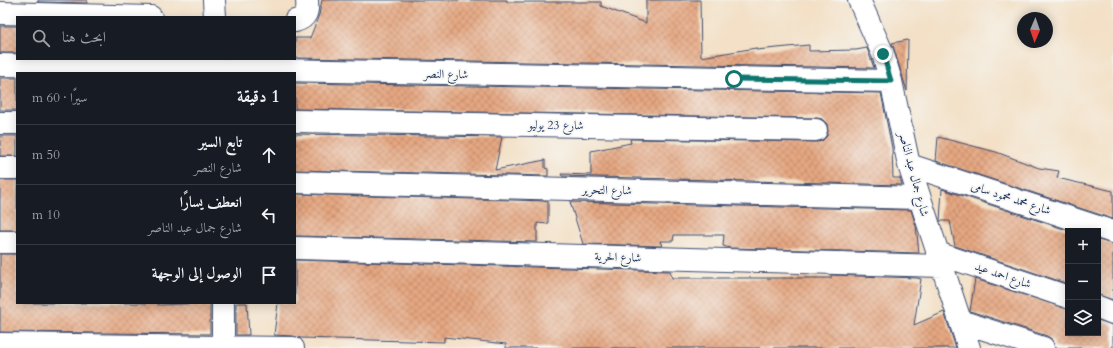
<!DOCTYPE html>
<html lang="ar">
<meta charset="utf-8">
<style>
:root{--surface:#171b24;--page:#20242c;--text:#f1f3f6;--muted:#9ea1a6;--line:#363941}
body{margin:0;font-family:Cardo,Amiri,serif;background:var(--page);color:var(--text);direction:rtl}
.controls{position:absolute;right:12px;bottom:12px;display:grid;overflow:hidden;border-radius:0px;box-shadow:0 2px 10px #0003}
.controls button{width:36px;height:36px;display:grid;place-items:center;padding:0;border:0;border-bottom:1px solid var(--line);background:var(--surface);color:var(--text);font:20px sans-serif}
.compass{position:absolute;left:1017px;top:12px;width:36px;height:36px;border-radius:50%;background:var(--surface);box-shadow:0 2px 10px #0003;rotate:182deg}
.stop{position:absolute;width:12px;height:12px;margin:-9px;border:3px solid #0f766e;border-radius:50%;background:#fff}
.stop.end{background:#0f766e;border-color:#fff;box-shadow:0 1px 4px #0008}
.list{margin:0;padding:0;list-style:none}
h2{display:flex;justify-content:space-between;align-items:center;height:52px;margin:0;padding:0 16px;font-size:17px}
h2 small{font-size:13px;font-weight:400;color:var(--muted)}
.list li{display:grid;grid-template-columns:26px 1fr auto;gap:12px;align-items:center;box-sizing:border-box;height:60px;padding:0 16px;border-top:1px solid var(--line)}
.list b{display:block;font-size:15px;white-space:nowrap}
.list p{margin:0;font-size:13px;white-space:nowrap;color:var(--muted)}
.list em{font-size:13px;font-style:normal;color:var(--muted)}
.icon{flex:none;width:22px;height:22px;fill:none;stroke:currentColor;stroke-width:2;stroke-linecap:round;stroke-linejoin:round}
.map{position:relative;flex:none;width:1113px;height:348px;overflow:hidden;direction:ltr}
.search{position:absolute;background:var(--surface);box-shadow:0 2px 10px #0003;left:16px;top:16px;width:280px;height:44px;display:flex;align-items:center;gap:10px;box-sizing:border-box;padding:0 14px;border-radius:0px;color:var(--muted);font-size:15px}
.panel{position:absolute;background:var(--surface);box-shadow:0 2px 10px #0003;left:16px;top:72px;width:280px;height:232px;border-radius:0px;direction:rtl}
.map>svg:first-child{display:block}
.building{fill:url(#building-cross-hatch)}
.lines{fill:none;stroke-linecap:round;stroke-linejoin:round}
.minor-casing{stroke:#3b4a6e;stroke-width:24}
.minor{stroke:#fff;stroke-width:22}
.route{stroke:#0f766e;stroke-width:5}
.labels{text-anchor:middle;stroke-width:3.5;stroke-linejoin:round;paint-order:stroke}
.street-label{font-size:12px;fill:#1b2f5e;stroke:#f6f6f2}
</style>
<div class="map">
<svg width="1113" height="348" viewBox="0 0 1113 348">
<defs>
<pattern id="building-cross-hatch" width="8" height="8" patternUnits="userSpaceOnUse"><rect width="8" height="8" fill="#e6a781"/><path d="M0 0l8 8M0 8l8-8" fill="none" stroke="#ba886d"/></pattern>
</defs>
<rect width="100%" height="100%" fill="#f6f6f2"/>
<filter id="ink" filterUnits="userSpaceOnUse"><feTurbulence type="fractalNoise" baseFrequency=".025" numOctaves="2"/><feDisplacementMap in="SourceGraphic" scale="8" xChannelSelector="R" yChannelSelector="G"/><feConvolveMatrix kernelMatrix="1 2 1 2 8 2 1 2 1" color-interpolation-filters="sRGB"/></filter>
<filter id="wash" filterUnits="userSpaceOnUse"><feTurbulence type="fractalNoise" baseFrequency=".012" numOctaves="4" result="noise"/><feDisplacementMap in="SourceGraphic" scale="16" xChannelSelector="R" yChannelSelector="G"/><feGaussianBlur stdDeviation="0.9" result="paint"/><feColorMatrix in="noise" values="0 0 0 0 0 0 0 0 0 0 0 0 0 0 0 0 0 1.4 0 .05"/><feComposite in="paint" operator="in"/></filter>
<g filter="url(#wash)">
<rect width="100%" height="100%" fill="#f3e0c6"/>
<g id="blocks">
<path class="building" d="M 38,0 L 87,0 L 87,3 L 38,2 Z
M 322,0 L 507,0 L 507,2 L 601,2 L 601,6 L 646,23 L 646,0 L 700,0 L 701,57 L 756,48 L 756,50 L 809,45 L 809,51 L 856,50 L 867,48 L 874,68 L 295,58 L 295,38 L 310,38 L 319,15 Z
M 0,26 L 17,26 L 17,53 L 0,53 Z
M 908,40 L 907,91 L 892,43 Z
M 0,78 L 17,78 L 17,110 L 0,110 Z
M 295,83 L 881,93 L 892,148 L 893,178 L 900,178 L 902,185 L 562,176 L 561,174 L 591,175 L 591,151 L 631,143 L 630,139 L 816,142 L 822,141 L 827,136 L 828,131 L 827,124 L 822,119 L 817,118 L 295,109 Z
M 295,134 L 502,137 L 495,170 L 545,160 L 545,168 L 548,169 L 548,176 L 295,170 Z
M 0,136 L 17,136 L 17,156 L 0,156 Z
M 938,137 L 996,152 L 1039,168 L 1059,171 L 1057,178 L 1113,191 L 1113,219 L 936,161 Z
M 0,180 L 17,180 L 17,230 L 0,230 Z
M 942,189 L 1070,231 L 1068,231 L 1068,284 L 955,246 L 950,221 L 940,221 Z
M 295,194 L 548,201 L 548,224 L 537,223 L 537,242 L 295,236 Z
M 570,202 L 911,210 L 916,226 L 919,253 L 730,248 L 723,246 L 724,235 L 674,235 L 673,241 L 660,241 L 662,246 L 583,244 Z
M 1098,240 L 1113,244 L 1113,300 L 1098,295 Z
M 0,254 L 17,254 L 17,303 L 158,303 L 158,305 L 210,303 L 210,334 L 0,332 Z
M 295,260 L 670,271 L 672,278 L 831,278 L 831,275 L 917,278 L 921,279 L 914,325 L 944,312 L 956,348 L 506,348 L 506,344 L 444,337 L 444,342 L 301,338 L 293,336 L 274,335 L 278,303 L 295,303 Z
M 975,279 L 1068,309 L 1068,333 L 1098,333 L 1098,320 L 1113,325 L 1113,348 L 1055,348 L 1053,340 L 1047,336 L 970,311 Z
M 236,303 L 247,303 L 249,335 L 236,335 Z"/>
</g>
</g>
<g filter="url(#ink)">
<use href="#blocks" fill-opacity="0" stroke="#3b4a6e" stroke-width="1"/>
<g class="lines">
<defs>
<path id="minor" d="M 214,0 L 215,17
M 859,0 L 883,54 L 891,81 L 909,165 L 969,348
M 0,13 L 151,17
M 295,21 C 307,18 308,11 307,0
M 0,65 L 891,81
M 295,121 L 816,130
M 0,123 L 17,123
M 909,165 L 1113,232
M 0,168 L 17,168
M 295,182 L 919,198
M 0,242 L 17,242
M 295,248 L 942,266
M 937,253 L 1068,297
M 1098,307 L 1113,313
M 960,321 L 1043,348
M 0,344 L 293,348
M 223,348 L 223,303"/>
</defs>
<use href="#minor" class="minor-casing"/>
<use href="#minor" class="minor"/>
</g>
</g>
<g class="lines" filter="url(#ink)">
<path class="route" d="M 734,79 L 891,81 L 883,54"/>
</g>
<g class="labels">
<g class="street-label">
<text transform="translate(446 74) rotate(1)" y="4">شارع النصر</text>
<text transform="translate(556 125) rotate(1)" y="4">شارع 23 يوليو</text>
<text transform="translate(914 174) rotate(75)" y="4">شارع جمال عبد الناصر</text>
<text transform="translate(607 190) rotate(1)" y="4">شارع التحرير</text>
<text transform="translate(1011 198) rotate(18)" y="4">شارع محمد محمود سامى</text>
<text transform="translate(618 257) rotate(2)" y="4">شارع الحرية</text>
<text transform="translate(1003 275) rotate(19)" y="4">شارع احمد عيد</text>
</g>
</g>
</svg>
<div class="controls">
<button>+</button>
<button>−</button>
<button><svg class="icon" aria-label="layers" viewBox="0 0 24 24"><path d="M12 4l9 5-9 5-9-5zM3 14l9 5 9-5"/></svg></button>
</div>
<svg class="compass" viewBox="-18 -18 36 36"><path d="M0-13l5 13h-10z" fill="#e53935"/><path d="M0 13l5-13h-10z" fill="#9ea1a6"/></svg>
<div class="stop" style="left:734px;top:79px"></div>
<div class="stop end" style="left:883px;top:54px"></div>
<div class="search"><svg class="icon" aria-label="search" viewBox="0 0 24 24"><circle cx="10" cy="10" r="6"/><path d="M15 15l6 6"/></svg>ابحث هنا</div>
<section class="panel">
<h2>1 دقيقة<small>سيرًا · 60 m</small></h2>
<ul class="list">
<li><svg class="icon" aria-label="ahead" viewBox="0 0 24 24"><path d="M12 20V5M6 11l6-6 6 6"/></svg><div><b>تابع السير</b><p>شارع النصر</p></div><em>50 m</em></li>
<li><svg class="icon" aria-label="left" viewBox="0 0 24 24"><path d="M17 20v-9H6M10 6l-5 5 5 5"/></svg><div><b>انعطف يسارًا</b><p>شارع جمال عبد الناصر</p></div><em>10 m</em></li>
<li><svg class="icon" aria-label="arrive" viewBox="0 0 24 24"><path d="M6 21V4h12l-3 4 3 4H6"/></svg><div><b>الوصول إلى الوجهة</b></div></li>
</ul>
</section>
</div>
